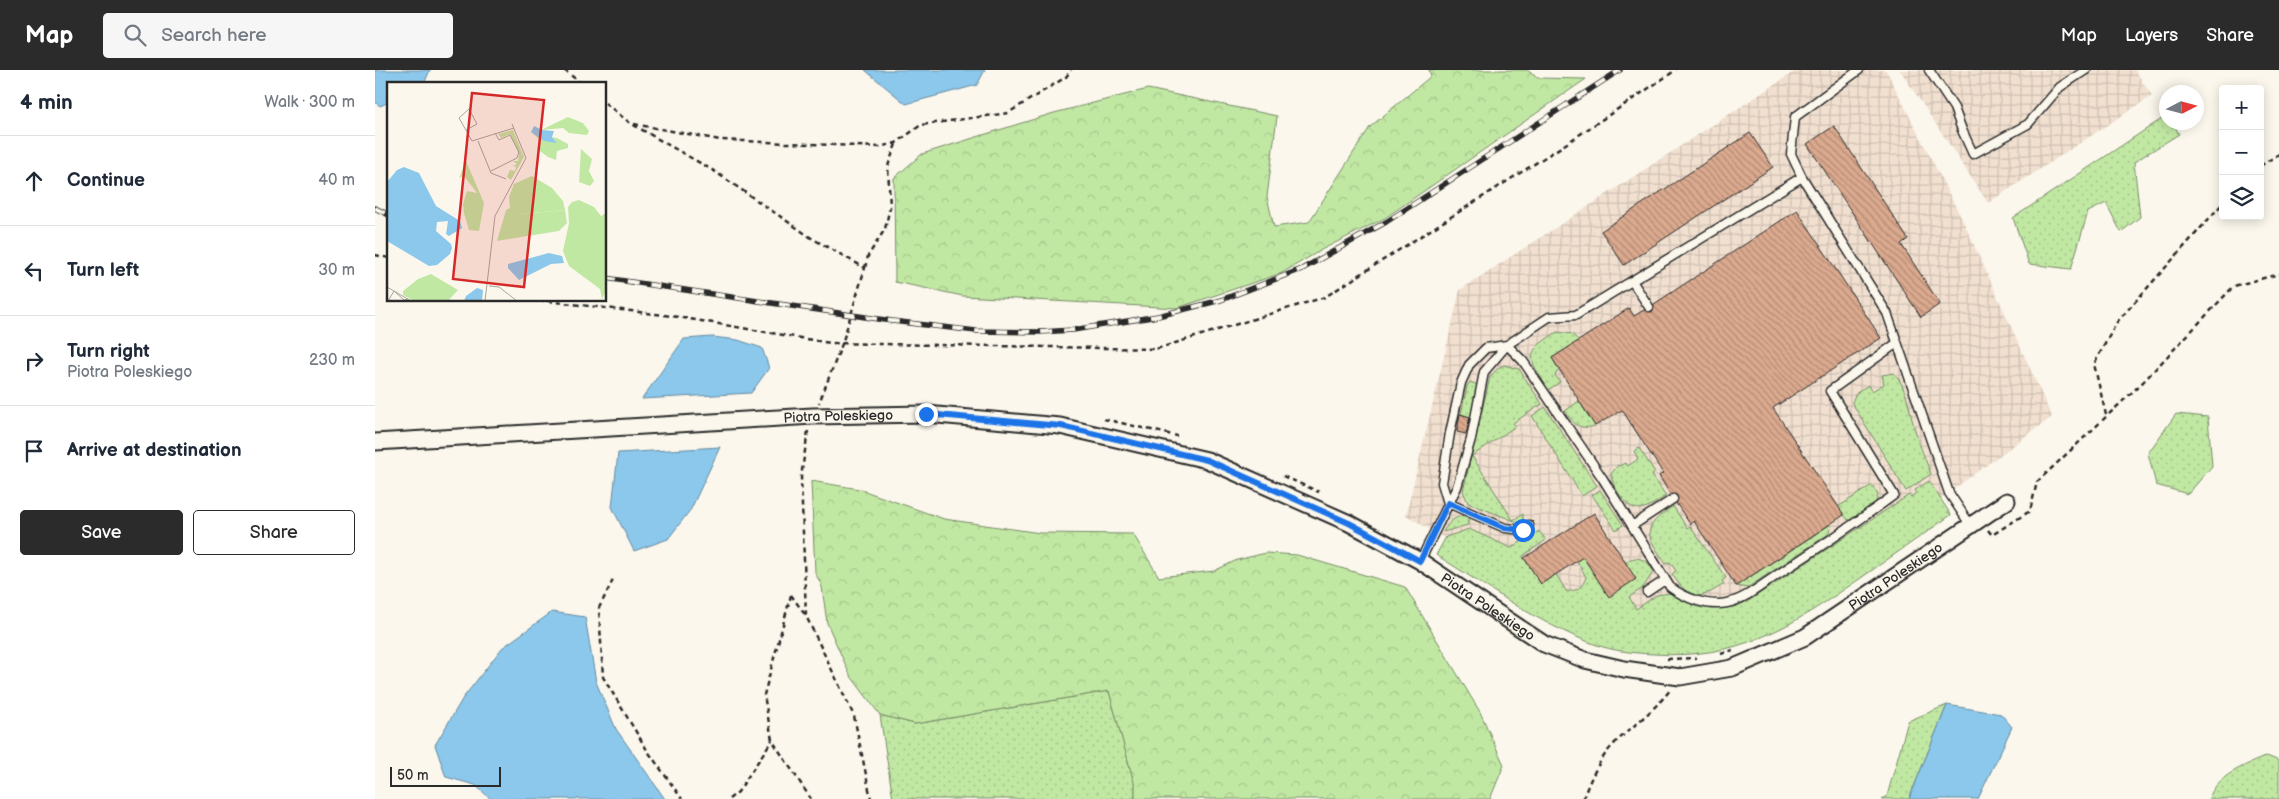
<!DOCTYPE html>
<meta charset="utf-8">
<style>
:root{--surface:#fff;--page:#f6f6f7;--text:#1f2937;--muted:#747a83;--line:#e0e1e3;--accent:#2b2b2b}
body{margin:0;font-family:"Balsamiq Sans",sans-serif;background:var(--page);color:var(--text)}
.controls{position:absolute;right:15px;top:15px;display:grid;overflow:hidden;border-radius:5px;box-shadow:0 2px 12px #0003}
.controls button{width:45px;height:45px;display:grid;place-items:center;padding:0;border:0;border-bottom:1px solid var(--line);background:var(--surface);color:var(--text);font:25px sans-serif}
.compass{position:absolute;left:1784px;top:15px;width:45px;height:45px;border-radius:50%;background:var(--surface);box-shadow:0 2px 12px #0003;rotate:84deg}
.scale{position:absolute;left:15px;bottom:12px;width:111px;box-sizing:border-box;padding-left:5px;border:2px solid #2b2b2b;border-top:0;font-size:14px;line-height:18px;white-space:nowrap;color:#2b2b2b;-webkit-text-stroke:4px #fbf7ec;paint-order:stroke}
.stop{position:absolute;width:15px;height:15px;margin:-11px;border:4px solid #1a73e8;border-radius:50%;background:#fff}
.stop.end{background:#1a73e8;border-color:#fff;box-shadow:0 1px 5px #0008}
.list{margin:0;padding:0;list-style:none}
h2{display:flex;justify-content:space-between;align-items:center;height:65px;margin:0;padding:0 20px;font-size:21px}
h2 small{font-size:16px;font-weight:400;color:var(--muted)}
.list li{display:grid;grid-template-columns:32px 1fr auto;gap:15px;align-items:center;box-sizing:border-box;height:90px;padding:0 20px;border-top:1px solid var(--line)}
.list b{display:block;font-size:19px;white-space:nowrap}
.list p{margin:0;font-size:16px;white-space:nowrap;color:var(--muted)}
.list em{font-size:16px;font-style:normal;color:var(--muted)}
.actions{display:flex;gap:10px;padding:15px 20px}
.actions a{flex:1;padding:11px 0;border:1px solid var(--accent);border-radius:5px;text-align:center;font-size:18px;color:var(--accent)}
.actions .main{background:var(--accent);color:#fff}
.icon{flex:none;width:28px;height:28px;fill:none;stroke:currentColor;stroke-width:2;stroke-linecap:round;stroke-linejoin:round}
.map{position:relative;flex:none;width:1904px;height:729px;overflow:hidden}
header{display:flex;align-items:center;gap:30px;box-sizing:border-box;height:70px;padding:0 25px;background:var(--accent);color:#fff}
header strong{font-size:24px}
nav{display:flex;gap:28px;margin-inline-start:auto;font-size:18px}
.search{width:350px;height:45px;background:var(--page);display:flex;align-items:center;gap:12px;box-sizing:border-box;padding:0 18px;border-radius:5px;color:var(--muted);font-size:19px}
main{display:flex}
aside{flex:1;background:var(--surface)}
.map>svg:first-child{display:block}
.industrial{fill:url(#industrial-grid)}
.grass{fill:url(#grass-dots);stroke:#768a67}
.forest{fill:url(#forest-crowns);stroke:#768a67}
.water{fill:#8bc8ec;stroke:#65899f}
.building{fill:url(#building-back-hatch);stroke:#2b2b2b}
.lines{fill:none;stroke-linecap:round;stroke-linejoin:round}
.service-casing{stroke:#2b2b2b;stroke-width:11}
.minor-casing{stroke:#2b2b2b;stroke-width:19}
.path{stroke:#2b2b2b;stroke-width:2.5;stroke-dasharray:5 4;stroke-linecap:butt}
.service{stroke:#fbf7ec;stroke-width:8}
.minor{stroke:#fbf7ec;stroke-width:15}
.rail-casing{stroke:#2b2b2b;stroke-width:5.5}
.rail{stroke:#fbf7ec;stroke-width:4;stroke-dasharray:11;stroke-linecap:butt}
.route{stroke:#1a73e8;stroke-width:6}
.labels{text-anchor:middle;stroke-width:5;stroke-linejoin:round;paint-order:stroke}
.street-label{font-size:14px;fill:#2b2b2b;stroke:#fbf7ec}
.inset-road{fill:none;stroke:#a8a59f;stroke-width:1}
.view{fill:#d62828;fill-opacity:0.15;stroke:#d62828;stroke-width:2.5}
.inset-edge{fill:none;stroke:#2b2b2b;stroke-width:2.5}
</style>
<header>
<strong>Map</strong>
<div class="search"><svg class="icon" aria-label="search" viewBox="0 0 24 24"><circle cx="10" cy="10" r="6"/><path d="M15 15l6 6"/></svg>Search here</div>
<nav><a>Map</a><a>Layers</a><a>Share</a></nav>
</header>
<main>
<aside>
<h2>4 min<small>Walk · 300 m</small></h2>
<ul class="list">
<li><svg class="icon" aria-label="ahead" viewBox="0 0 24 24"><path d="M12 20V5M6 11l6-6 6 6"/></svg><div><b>Continue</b></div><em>40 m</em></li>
<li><svg class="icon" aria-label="left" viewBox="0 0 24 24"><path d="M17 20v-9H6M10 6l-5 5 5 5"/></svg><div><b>Turn left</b></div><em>30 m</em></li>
<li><svg class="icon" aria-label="right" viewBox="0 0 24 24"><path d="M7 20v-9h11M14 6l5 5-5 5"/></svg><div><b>Turn right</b><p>Piotra Poleskiego</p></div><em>230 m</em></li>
<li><svg class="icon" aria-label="arrive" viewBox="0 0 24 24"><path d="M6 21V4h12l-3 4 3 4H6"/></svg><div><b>Arrive at destination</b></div></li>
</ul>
<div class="actions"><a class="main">Save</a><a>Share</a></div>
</aside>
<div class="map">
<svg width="1904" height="729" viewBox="0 0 1904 729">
<defs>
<pattern id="industrial-grid" width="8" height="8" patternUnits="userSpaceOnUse" patternTransform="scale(1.25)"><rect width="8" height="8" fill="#f1e0d0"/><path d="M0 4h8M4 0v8" fill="none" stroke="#cfc0b3"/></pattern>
<pattern id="grass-dots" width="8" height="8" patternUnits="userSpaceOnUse" patternTransform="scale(1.25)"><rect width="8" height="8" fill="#c1e8a3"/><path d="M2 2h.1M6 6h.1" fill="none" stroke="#a6c78c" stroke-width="1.8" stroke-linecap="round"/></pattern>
<pattern id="forest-crowns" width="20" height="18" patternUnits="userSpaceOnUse" patternTransform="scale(1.25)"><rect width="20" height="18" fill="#c1e8a3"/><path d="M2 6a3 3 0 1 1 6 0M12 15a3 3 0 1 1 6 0" fill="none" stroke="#a6c78c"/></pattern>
<pattern id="building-back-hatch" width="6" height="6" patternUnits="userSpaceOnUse" patternTransform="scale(1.25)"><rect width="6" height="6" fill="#dba98e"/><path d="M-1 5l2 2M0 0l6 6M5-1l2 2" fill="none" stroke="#b28a74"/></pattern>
</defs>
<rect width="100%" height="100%" fill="#fbf7ec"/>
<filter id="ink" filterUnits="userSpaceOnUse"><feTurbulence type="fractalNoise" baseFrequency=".02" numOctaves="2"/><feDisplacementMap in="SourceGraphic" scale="10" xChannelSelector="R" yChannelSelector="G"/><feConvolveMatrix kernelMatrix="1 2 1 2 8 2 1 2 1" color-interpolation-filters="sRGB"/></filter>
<g filter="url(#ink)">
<path class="industrial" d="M 1422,0 L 1511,0 L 1590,155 L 1677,347 L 1413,541 L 1202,548 L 1031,445 L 1085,220 Z
M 1525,0 L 1760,0 L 1777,26 L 1613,133 Z"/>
<path class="grass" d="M 1791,46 L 1792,52 L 1798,53 L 1804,64 L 1759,92 L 1765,147 L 1746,162 L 1731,133 L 1713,142 L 1696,199 L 1654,194 L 1638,148 Z
M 1182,262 L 1197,264 L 1204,271 L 1177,288 L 1184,300 L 1180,305 L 1185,312 L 1173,320 C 1154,287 1147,284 1182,262 Z
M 1129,295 L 1144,299 L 1167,334 L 1138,353 L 1141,356 L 1097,386 L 1138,450 L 1148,444 L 1148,452 L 1145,453 L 1093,433 L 1088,421 L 1115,307 L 1123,298 Z
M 1519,303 C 1533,317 1534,344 1541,363 C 1545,377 1551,391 1556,404 L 1531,421 L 1477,333 C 1480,322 1484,320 1494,315 L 1497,321 L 1509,314 L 1507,305 Z
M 1095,312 L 1103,315 L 1098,348 L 1086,344 L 1092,316 Z
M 1204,331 L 1220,356 C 1204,360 1199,355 1190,341 Z
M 1170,337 L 1222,416 L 1207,426 L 1157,346 Z
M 1801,344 L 1833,347 L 1837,396 L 1813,424 L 1781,415 L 1773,383 Z
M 1264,378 L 1280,402 L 1277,405 L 1291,426 C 1272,438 1260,448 1245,425 C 1240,418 1237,412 1236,404 L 1243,395 L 1244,396 L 1250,393 L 1253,396 L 1263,389 L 1259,381 Z
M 1554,411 L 1576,445 C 1545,467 1514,488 1483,510 C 1415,557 1364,590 1278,584 C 1258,583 1238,581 1219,574 C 1162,553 1112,516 1061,485 L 1071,467 L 1094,459 L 1136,478 L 1164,461 L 1171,470 L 1148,486 L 1166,514 L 1181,504 L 1191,521 C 1201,522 1208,517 1211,507 L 1202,491 L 1212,484 L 1212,492 L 1234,526 C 1241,512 1247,480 1268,490 C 1274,493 1276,496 1278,502 L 1268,518 L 1254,527 L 1261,539 L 1282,525 L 1295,523 L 1322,537 L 1337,539 L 1362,536 L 1375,530 L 1534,425 L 1536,427 L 1541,423 L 1540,420 Z
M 1497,415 L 1503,425 L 1501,432 L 1479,449 L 1473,450 L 1463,437 Z
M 1225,420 L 1248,455 L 1241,460 L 1217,425 Z
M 1298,436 L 1312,458 L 1315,456 L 1351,508 L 1347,511 L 1349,514 C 1323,531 1315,531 1297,504 L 1301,501 L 1295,492 L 1291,494 C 1271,464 1265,459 1298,436 Z
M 1089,445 L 1093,446 L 1093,455 L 1068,462 C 1074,452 1078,448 1089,445 Z
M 1456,454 L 1455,463 L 1372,518 L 1361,516 Z
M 734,621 L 760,716 L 760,729 L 518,729 L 505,645 L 540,654 Z
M 1572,635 L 1534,729 L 1507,729 L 1512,726 L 1533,651 Z
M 1892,686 L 1904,691 L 1904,729 L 1834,729 C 1841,705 1871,695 1892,686 Z"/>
<path class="forest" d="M 1054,0 L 1152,0 L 1163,8 L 1211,9 L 1010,148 L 948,179 L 907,203 L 802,238 L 588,226 L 520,212 L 519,108 L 547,84 L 679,43 L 773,19 L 902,46 L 892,127 L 899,157 L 934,152 L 995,57 L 1056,6 Z
M 436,411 L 484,419 L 569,449 L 665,463 L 758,464 L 784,507 L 839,501 L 862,490 L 891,483 L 922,485 L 1030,517 L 1105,642 L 1129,695 L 1115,729 L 760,729 L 760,716 L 734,621 L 540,654 L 505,645 L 475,605 L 452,553 L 447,517 L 440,502 Z"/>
<path class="water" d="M 0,0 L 55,0 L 49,14 L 14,14 L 14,32 L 5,36 L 0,32 Z
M 490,0 L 610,0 L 602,15 L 531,34 Z
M 337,267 L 363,270 L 387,278 L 394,298 L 376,323 L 267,329 L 309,269 Z
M 345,377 L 316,439 L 293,469 L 259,481 L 237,437 L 243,383 Z
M 177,542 L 210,547 L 221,612 L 241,659 L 290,729 L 116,729 L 100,715 L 71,707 L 60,675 L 88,628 L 127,578 Z
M 1572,635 L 1626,644 L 1637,657 L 1603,729 L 1534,729 Z"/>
<path class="building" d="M 1459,56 L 1533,169 L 1526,174 L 1565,234 L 1546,247 L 1432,74 Z
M 1375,63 L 1398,97 L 1249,195 L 1226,161 Z
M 1422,140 L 1506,268 L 1398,338 L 1469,445 L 1361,516 L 1319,451 L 1315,454 L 1301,433 L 1302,426 L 1295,424 L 1284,406 L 1288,403 L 1247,340 L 1220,356 L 1177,288 L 1254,238 L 1259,246 L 1269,240 L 1277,242 L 1279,234 Z
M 1085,344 L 1095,347 L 1091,364 L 1082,362 Z
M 1219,443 L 1261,509 L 1234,527 L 1208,487 L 1166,514 L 1149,488 Z"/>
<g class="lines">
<defs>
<path id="service" d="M 1484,0 L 1420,47 L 1416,84 L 1427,107 L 1512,243 L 1574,423 L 1596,456
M 1554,0 L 1579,38 L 1587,60 L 1598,84 L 1653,54 L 1685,17 L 1711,0
M 1257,211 L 1274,237
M 1132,275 L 1148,291 L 1228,409 L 1295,517 C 1310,528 1332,537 1352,533 C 1369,530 1387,515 1402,505 C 1442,479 1481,453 1519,425 L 1455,321 L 1522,273
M 1132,275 L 1111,278 L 1094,295 L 1086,313 L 1075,363 L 1067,413 L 1073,433 L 1130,458 L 1148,460 L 1154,455
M 1257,456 L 1298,429
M 1045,491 L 1082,417 L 1096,369 L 1109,302 L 1132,275 L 1174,247 L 1201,245 L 1427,107
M 1272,522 L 1290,510"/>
<g id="minor">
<path id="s1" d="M 0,372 L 438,346 L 551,344 L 685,356 L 832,390 L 974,453 L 1045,491 L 1169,574 L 1210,590 L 1249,599 L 1305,607 L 1357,598 L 1430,567 L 1632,431"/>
</g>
</defs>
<use href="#service" class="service-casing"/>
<use href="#minor" class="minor-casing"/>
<path class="path" d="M 189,0 L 207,14
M 230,33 L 255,53 L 339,101 L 438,169 L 490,198 L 467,274 L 444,333
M 259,54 L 345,70 L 504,77 L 521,73 L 546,55 L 633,43 L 691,7 L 696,0
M 1885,96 L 1904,84
M 0,185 L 14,188
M 490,198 L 493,186 L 510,159 L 515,137 L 513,96 L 521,74
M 164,230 L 297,246 L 455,273 L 781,279 L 950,227 L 1186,77 L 1301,0
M 1731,345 L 1719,294 L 1742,252 L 1848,133
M 729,349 L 802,366
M 433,361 L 426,407 L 431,546 L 479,646 L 496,729
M 908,406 L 944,422
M 1613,460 L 1617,465 L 1655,441 L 1662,412 L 1768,312 L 1859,216 L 1904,204
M 238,510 L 224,538 L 228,607 L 272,680 L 307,729
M 416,525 L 389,625 L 397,670 L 436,729
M 416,525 L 431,546
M 1346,584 L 1358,580
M 1292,589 L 1321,588
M 354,729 L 363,722 L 397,670
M 1208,729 C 1214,711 1225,688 1239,674 C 1257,656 1279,641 1295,620"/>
<use href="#service" class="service"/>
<use href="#minor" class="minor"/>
<defs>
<path id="rail" d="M 0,138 L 14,145
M 230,208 L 517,251 L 601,261 L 665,262 L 698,260 L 783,246 L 846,230 L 927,199 L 1011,152 L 1245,0"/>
</defs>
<use href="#rail" class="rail-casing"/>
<use href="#rail" class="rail"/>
</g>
</g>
<g class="lines" filter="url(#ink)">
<path class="route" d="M 551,344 L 686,356 L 832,390 L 974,453 L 1045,491 L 1073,433 L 1130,458 L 1148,460"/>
</g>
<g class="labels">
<g class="street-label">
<text dy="5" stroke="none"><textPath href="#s1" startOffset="464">Piotra Poleskiego</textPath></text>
<text dy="5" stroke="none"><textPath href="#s1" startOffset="1604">Piotra Poleskiego</textPath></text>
<text dy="5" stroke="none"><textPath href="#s1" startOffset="1155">Piotra Poleskiego</textPath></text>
</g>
</g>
<g transform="translate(12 12)">
<rect width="219" height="219" fill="#fbf7ec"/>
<path d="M 181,35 L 196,41 L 202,49 L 200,53 L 182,51 L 176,46 L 154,48 ZM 126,48 L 137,75 L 124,98 L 120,95 L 123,88 L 128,89 L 129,85 L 126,84 L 130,82 L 126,79 L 131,79 L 132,73 L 123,52 L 114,56 L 111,52 ZM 144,50 L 169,60 L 165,55 L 170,56 L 181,62 L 181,66 L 170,69 L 169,78 L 161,75 L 153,69 L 152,57 ZM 178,128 L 180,141 L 172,149 L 134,155 L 134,132 Z" fill="#c1e8a3"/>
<path d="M 194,67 L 205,77 L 202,89 L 207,99 L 203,104 L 192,100 ZM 79,79 L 97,121 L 92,149 L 82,148 L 77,131 L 76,122 L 80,109 L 90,111 L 77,94 L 72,96 ZM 145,94 L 165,106 L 176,119 L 178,128 L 134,132 L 134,155 L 110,159 L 119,128 L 123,126 L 122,115 L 127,102 ZM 192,118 L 207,125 L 214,134 L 219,131 L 219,209 L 215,217 L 213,207 L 182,184 L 176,169 L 182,141 L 181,125 L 185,120 ZM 44,192 L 71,208 L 61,219 L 27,219 L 16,213 L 16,209 L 31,197 Z" fill="#c1e8a3"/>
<path d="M 147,44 L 155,48 L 167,49 L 165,55 L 170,61 L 157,59 L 144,50 ZM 17,85 L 32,91 L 49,124 L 73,139 L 75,146 L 62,154 L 59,152 L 61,139 L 50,140 L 49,149 L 64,162 L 65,166 L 63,172 L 50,183 L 42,184 L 0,159 L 0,100 L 10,88 ZM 162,171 L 175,174 L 177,181 L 164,182 L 132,198 L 121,186 L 121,182 ZM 90,206 L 96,208 L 95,219 L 77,219 L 79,214 Z" fill="#8bc8ec"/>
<path class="inset-road" d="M 79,48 L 90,42 L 82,27 L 72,36 L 80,50 L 85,59 L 127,46M 91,59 L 104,91 L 119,97M 104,89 L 130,76 L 132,70 L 123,53 L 112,58 L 108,51M 102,204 L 112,205 L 130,219M 0,205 L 24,219M 1,219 L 7,209 L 17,218 L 21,217M 98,219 L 108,134 L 139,76 L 125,42"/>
<path class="view" d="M 85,11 L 157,18 L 137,205 L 66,197 Z"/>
<rect width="219" height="219" class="inset-edge"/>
</g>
</svg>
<div class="controls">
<button>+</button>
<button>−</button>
<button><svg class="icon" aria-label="layers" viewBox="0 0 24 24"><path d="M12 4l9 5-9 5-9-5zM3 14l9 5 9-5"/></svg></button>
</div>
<svg class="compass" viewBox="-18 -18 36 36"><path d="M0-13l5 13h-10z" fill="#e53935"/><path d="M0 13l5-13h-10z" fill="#747a83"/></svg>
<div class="scale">50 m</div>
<div class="stop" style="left:1148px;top:460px"></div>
<div class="stop end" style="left:551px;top:344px"></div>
</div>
</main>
